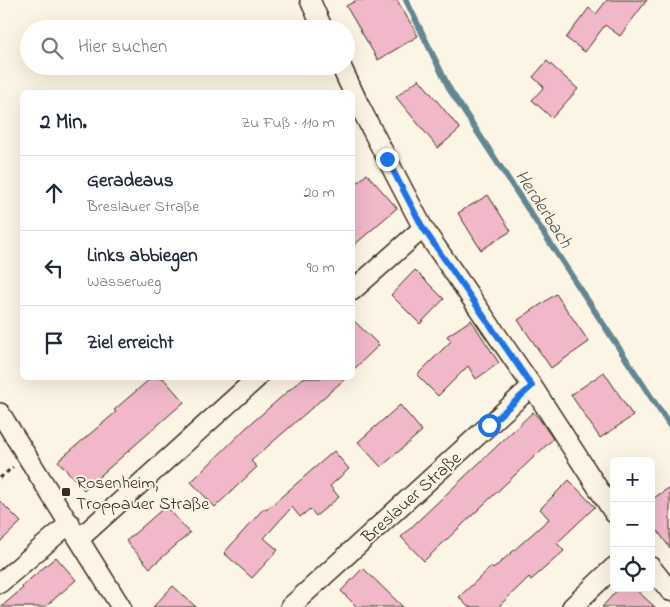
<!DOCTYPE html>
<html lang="de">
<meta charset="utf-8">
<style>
:root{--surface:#fff;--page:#f2f2f3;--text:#1f2937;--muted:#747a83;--line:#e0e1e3}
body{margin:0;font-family:"Indie Flower",sans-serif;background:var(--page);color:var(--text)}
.controls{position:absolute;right:15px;bottom:15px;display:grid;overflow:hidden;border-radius:8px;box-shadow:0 5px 20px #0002}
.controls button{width:45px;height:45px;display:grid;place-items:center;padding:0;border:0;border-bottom:1px solid var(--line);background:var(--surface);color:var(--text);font:25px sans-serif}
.stop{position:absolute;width:15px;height:15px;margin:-11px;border:4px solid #1a73e8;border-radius:50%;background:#fff}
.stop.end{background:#1a73e8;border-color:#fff;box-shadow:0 1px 5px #0008}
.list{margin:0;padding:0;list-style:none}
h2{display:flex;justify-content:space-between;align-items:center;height:65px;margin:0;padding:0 20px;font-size:21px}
h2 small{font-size:16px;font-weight:400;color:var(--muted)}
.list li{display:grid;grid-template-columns:32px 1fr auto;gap:15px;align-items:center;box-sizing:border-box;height:75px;padding:0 20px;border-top:1px solid var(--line)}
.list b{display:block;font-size:19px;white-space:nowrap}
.list p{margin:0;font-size:16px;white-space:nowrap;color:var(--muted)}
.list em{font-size:16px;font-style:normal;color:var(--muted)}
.icon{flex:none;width:28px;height:28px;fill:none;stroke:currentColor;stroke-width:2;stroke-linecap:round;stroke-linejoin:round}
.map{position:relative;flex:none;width:670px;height:607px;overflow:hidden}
.search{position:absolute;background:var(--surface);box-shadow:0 5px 20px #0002;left:20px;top:20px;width:335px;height:55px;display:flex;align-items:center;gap:12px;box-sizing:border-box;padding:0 18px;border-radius:28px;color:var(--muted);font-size:19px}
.panel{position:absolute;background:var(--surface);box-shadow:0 5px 20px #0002;left:20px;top:90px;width:335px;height:290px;border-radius:8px}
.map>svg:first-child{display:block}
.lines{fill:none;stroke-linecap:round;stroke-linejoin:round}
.stream{stroke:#648792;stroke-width:6}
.building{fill:#f1b8c9;stroke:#3b2a1e}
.minor-casing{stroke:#3b2a1e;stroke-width:22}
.path{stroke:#3b2a1e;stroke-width:3;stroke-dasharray:4 4;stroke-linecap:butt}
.minor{stroke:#fcf5e5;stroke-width:19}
.route{stroke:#1a73e8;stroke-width:6}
.poi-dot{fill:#3b2a1e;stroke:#fcf5e5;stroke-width:2}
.labels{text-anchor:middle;stroke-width:4;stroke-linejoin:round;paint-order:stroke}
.poi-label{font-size:18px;fill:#3b2a1e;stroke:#fcf5e5;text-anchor:start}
.street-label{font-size:18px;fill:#3b2a1e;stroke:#fcf5e5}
.water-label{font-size:19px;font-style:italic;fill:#4f5858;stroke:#fcf5e5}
</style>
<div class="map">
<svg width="670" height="607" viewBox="0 0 670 607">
<rect width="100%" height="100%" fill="#fcf5e5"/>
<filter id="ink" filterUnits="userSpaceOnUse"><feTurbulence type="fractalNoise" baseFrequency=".02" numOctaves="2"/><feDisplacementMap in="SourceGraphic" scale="10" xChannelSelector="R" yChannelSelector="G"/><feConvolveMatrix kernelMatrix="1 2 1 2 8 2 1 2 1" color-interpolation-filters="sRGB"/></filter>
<g filter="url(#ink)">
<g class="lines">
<path class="stream" d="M 406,0 L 450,90 L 670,426"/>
</g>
<path class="building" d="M 357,0 L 397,0 L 418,36 L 378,60 L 346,6 Z
M 607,0 L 647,0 L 620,36 L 605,25 L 585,52 L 566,38 L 589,8 L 596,14 Z
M 547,61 L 578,89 L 552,118 L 532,100 L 544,87 L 533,77 Z
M 419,79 L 460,129 L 438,148 L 396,97 Z
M 367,174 L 397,208 L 352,247 L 352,187 Z
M 488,195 L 511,231 L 481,250 L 458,213 Z
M 415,270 L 444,299 L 420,324 L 391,295 Z
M 556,294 L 589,342 L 551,368 L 518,320 Z
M 352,319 L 379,345 L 352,371 Z
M 471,320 L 499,363 L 476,379 L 468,366 L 438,396 L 417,375 L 451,341 L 447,336 Z
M 604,372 L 633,416 L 600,438 L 571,395 Z
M 151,378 L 163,378 L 184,402 L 84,490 L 58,461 L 116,412 L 114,410 Z
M 303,378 L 346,378 L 251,461 L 257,467 L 215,507 L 191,482 L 246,428 Z
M 400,405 L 422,431 L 381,467 L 358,442 Z
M 533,412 L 541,421 L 553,439 L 424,561 L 401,537 Z
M 334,451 L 349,469 L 330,486 L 339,497 L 316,516 L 310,509 L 300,517 L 292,507 L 264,538 L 278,550 L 252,578 L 224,553 L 264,508 L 266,510 Z
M 569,480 L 595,507 L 557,543 L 564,551 L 531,580 L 529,577 L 498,607 L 468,607 L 459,597 L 491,567 L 493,569 L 549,519 L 540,509 Z
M 670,487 L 670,548 L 651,522 L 651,500 Z
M 0,501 L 21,522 L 0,542 Z
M 166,506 L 190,533 L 150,568 L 126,541 Z
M 56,557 L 76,580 L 45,607 L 1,607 L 23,588 L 22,586 Z
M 363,568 L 403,607 L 357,607 L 341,591 Z
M 173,586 L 196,607 L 153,607 Z
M 619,588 L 634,588 L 655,607 L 602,607 Z"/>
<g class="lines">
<defs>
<path id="minor" d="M 310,0 L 323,29
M 341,66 L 360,107 L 423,228 L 532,386 L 614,513
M 352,291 L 423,228
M 0,413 L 121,607
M 79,539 L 257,378
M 651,567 L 670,591
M 0,583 L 70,523
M 290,607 L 532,386
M 572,607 L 614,567"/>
</defs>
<use href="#minor" class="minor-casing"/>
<path class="path" d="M 0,478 L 13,467"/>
<use href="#minor" class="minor"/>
</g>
</g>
<g class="lines" filter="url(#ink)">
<path class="route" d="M 387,159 L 423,228 L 532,386 L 489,425"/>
</g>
<rect class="poi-dot" x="61" y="487" width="10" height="10" rx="2.5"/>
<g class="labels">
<g class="poi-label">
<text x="76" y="488">Rosenheim,<tspan x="76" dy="21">Troppauer Straße</tspan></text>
</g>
<g class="street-label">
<text transform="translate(411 497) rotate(-42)" y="6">Breslauer Straße</text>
</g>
<g class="water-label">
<text transform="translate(545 208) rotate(57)" y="7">Herderbach</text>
</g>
</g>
</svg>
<div class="controls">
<button>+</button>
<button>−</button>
<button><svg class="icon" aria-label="locate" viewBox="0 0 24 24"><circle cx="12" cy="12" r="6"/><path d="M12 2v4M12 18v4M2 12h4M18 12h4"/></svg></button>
</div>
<div class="stop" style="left:489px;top:425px"></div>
<div class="stop end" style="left:387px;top:159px"></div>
<div class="search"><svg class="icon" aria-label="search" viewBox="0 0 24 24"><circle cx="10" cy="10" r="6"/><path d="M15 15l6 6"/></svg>Hier suchen</div>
<section class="panel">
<h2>2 Min.<small>Zu Fuß · 110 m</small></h2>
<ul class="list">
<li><svg class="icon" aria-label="ahead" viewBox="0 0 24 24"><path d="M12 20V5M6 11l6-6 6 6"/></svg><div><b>Geradeaus</b><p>Breslauer Straße</p></div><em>20 m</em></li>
<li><svg class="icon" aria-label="left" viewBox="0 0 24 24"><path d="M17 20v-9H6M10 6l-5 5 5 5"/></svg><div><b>Links abbiegen</b><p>Wasserweg</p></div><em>90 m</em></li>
<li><svg class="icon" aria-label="arrive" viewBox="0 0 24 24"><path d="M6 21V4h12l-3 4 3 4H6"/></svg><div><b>Ziel erreicht</b></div></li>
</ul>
</section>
</div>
